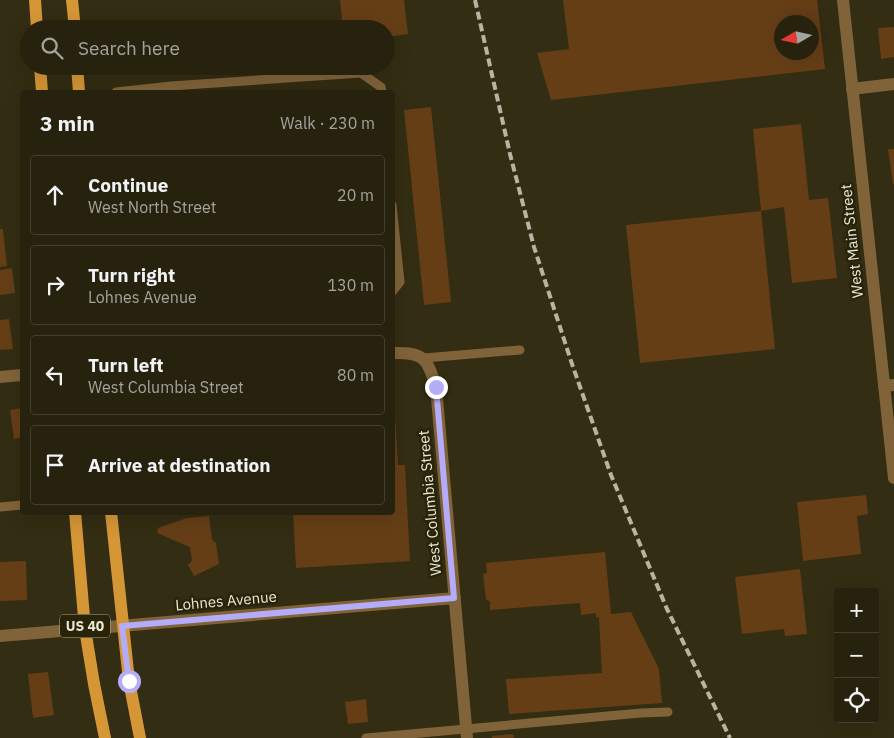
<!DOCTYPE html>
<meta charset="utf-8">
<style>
:root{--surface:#26220e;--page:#2e2a17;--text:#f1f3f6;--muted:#a4a49e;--line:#423f2e}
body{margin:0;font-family:"IBM Plex Sans",sans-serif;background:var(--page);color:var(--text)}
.controls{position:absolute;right:15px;bottom:15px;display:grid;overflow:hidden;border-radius:5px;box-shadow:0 5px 20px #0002}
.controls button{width:45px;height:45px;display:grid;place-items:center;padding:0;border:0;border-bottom:1px solid var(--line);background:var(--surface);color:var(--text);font:25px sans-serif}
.compass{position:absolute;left:774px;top:15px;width:45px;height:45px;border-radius:50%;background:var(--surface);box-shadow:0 5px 20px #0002;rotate:261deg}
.stop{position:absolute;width:15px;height:15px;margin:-11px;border:4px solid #b4acf9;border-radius:50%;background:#fff}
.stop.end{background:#b4acf9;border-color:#fff;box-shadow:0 1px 5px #0008}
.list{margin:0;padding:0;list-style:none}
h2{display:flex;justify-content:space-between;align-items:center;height:65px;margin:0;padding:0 20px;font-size:21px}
h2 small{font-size:16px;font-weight:400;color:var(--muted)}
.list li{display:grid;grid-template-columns:32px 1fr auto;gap:15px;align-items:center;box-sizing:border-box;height:80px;margin:0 10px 10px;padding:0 10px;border:1px solid var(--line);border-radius:5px}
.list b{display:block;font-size:19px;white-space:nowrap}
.list p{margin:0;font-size:16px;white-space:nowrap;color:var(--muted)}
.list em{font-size:16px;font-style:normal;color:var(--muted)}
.icon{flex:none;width:28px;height:28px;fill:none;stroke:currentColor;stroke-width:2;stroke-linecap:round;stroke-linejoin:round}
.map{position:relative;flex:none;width:894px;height:738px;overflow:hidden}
.search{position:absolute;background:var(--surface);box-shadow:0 5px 20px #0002;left:20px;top:20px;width:375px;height:55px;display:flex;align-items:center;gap:12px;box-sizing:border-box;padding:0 18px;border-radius:28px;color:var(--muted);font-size:19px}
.panel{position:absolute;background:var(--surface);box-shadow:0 5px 20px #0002;left:20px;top:90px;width:375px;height:425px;border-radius:5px}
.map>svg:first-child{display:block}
.building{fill:#653e16;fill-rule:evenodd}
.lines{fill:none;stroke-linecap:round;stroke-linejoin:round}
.service{stroke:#816339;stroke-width:9}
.minor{stroke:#816339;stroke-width:12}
.tertiary{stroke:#816339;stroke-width:12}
.primary{stroke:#d59636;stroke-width:12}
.rail{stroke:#b7b4a1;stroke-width:4;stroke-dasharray:8 4;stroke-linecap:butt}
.route{stroke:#b4acf9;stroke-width:6}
.labels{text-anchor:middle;stroke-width:5;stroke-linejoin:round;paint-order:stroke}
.shield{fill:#292308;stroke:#b1ad9a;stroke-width:1}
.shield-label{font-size:14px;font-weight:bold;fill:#ebe8d8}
.street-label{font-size:15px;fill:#ebe8d8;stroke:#292308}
</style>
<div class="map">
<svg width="894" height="738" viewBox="0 0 894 738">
<rect width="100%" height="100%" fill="#332d13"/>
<path class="building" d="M 340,0 L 404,0 L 408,34 L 386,37 L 386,29 L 343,29 Z
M 563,0 L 817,0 L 825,69 L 551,100 L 537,53 L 569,49 ZM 782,22 L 812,22 L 812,52 L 782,52 Z
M 894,27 L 894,57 L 881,59 L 878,28 Z
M 431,107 L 451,302 L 424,305 L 404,110 Z
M 801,124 L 809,200 L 828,198 L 837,278 L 792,283 L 784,207 L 761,211 L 775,349 L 640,363 L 626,225 L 761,211 L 753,129 Z
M 888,149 L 894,149 L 894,184 L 893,184 Z
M 0,229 L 3,229 L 7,266 L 0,267 Z
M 12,268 L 15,293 L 0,295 L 0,270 Z
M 9,319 L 13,349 L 0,350 L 0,320 Z
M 392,398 L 394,398 L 398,465 L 405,465 L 410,561 L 296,568 L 293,512 L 392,512 Z
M 22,408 L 22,437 L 14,439 L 10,410 Z
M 866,495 L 868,514 L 857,516 L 861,554 L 803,561 L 797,502 Z
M 209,516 L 212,540 L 216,543 L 219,564 L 194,576 L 188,565 L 192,561 L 190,547 L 157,533 L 158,528 L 187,518 Z
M 605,552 L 611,614 L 631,612 L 659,669 L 662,703 L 509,714 L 506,679 L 602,673 L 599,617 L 596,617 L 596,613 L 581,615 L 580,603 L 490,610 L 490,601 L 486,600 L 483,574 L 487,573 L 486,563 Z
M 26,561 L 27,600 L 0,601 L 0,562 Z
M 800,569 L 807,634 L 785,636 L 784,629 L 742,634 L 735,577 Z
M 48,672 L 54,715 L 33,718 L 28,674 Z
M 366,699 L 368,722 L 348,724 L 345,702 Z
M 513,734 L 514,738 L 492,738 L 492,736 Z"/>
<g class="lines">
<path class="service" d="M 116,92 L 171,86 L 361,73 L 381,87 L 382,92
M 392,205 L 400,282 L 392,292
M 424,358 L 520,350
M 0,507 L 22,505
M 366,738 L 641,713 L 668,712"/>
<path class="minor" d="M 852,89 L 894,84
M 392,353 C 424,352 427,358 436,387 L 467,738
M 0,377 L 22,375
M 884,386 L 894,385
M 0,636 L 455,598"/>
<path class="tertiary" d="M 843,0 L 894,478"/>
<path class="primary" d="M 35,0 L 37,29
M 72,0 L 75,29
M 40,66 L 42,92
M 77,66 L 79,92
M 75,512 L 85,629 L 94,684 L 105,738
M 111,512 L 129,681 L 140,738"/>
<path class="rail" d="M 475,0 L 510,154 L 534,247 L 572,364 L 611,475 L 667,609 L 730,738"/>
</g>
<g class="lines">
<path class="route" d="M 129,681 L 122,626 L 454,598 L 436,387"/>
</g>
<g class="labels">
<rect class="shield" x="60" y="614.5" width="50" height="23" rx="4"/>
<g class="shield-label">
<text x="85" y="631">US 40</text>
</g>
<g class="street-label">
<text transform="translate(852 241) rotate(-96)" y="5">West Main Street</text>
<text transform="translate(430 503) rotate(-95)" y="5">West Columbia Street</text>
<text transform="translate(226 601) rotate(-5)" y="5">Lohnes Avenue</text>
</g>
</g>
</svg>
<div class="controls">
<button>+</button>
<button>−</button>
<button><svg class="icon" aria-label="locate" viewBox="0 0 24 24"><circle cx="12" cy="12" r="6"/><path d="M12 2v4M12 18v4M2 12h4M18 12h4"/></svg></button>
</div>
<svg class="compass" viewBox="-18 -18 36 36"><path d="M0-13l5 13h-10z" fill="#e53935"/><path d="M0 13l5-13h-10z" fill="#a4a49e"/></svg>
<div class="stop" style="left:129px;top:681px"></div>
<div class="stop end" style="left:436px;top:387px"></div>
<div class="search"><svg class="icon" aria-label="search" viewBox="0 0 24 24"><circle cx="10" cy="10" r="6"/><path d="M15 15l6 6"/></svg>Search here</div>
<section class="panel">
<h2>3 min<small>Walk · 230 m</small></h2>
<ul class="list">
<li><svg class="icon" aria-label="ahead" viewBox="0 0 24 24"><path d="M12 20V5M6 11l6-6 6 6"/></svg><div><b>Continue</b><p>West North Street</p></div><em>20 m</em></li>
<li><svg class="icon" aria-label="right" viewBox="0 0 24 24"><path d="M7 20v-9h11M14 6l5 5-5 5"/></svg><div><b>Turn right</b><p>Lohnes Avenue</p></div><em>130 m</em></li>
<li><svg class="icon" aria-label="left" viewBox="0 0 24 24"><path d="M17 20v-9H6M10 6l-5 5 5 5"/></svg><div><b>Turn left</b><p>West Columbia Street</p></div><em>80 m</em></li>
<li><svg class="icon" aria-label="arrive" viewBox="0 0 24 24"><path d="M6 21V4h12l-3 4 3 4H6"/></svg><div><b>Arrive at destination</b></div></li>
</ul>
</section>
</div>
